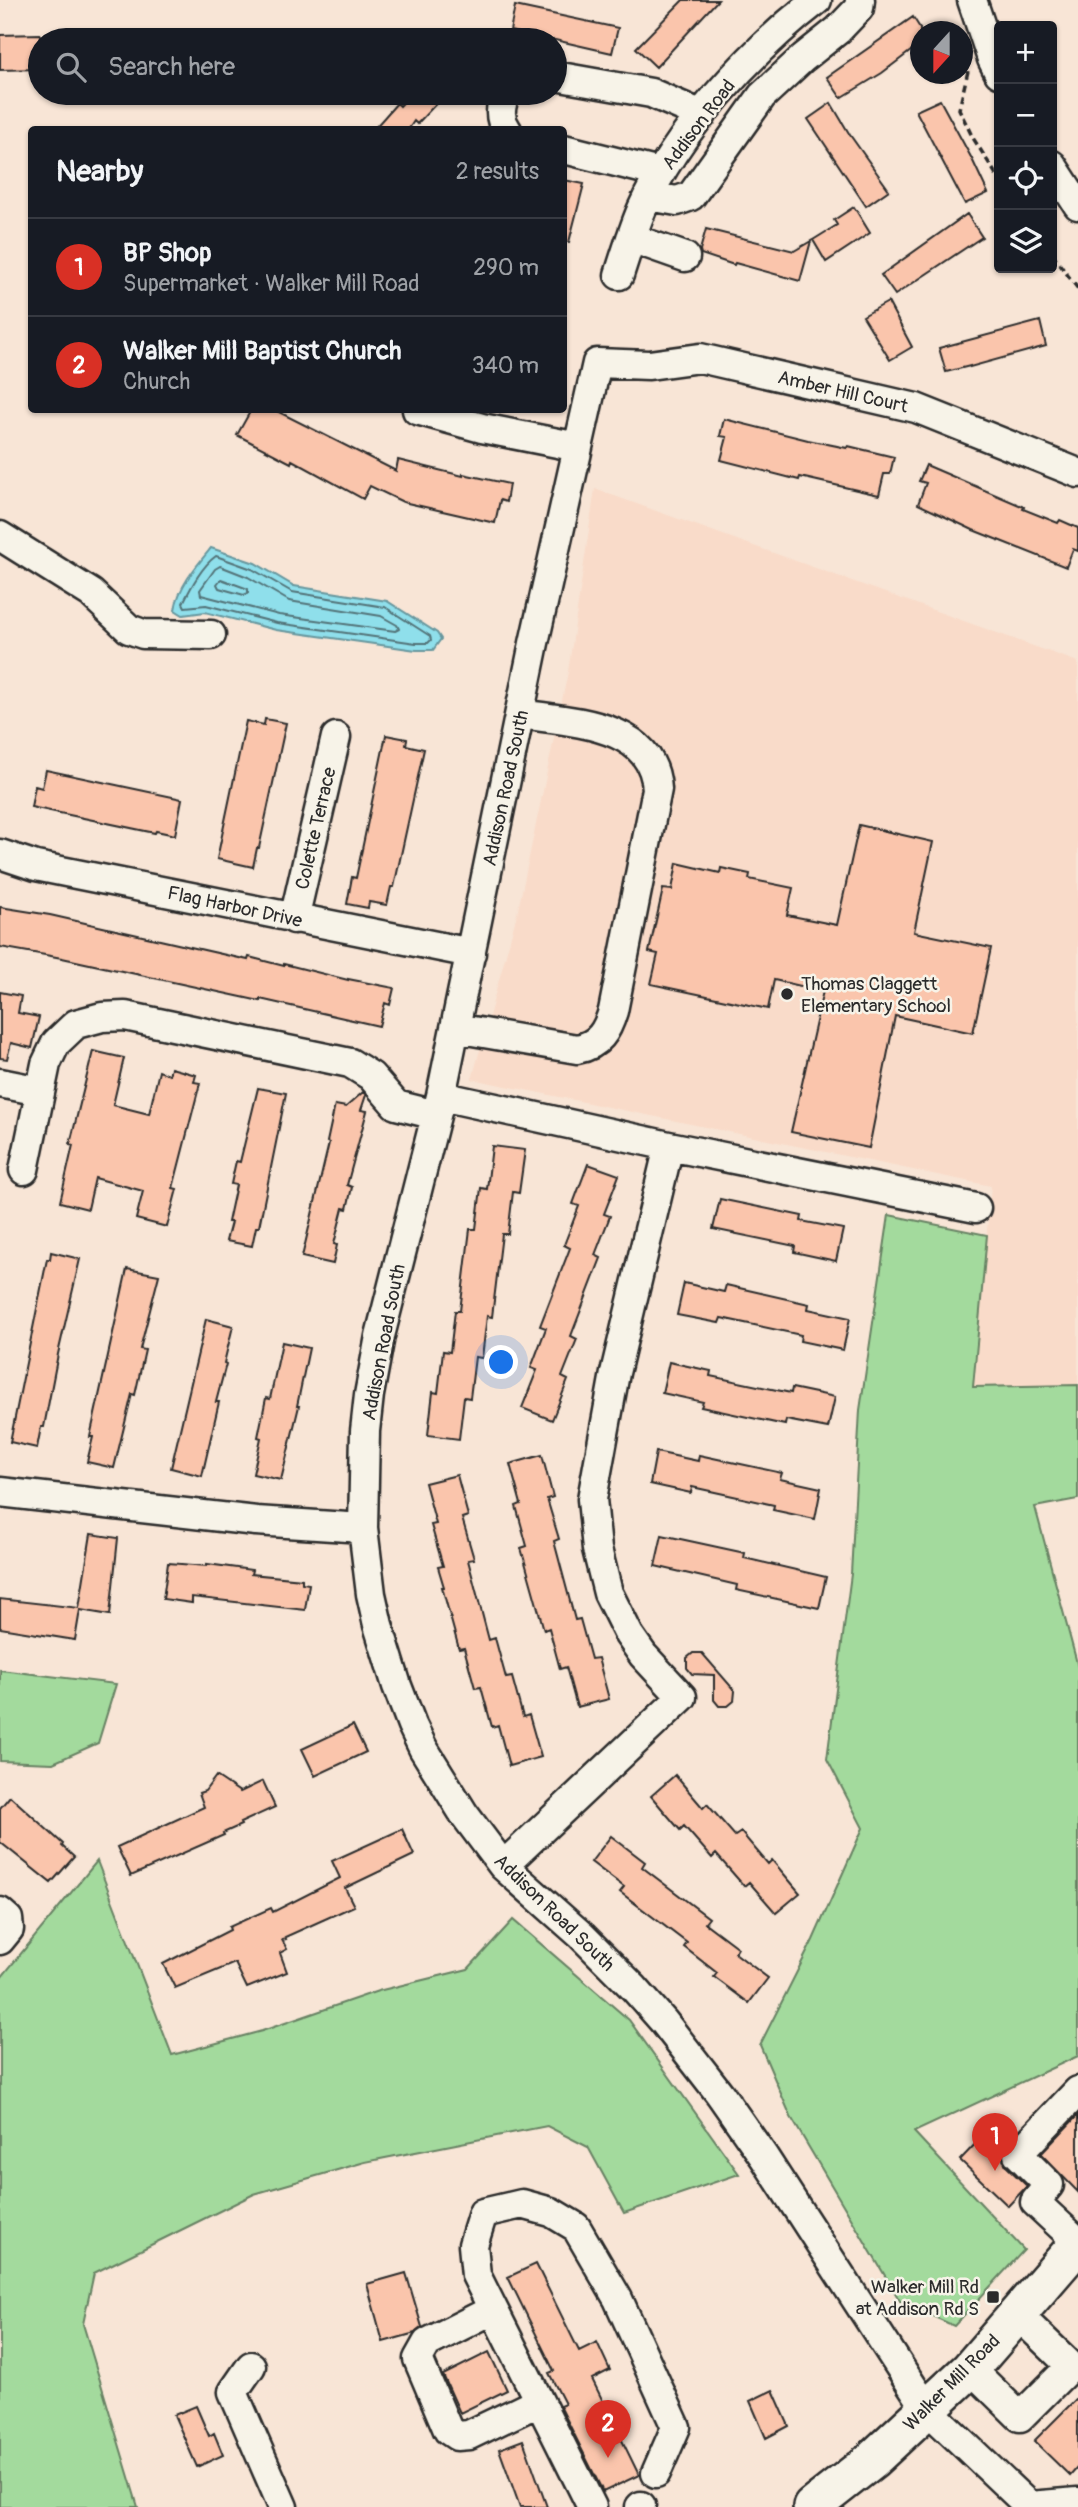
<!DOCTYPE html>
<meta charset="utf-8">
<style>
:root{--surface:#171b24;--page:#20242c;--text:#f1f3f6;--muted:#9ea1a6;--line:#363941;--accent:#d93025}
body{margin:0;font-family:Pangolin,sans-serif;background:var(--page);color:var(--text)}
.controls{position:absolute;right:21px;top:21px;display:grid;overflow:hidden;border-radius:7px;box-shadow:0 2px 5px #0004}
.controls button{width:63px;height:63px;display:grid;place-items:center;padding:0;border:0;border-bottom:2px solid var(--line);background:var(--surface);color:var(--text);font:35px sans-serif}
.compass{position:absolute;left:910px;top:21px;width:63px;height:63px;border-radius:50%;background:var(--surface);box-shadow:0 2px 5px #0004;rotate:201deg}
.you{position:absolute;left:502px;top:1363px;width:24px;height:24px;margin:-18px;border:5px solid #fff;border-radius:50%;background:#1a73e8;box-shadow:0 0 0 10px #1a73e833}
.badge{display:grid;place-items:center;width:46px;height:46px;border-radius:50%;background:var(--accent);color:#fff;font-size:23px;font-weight:700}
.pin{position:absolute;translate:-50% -58px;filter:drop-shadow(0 2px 4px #0008)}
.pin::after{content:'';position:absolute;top:37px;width:24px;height:21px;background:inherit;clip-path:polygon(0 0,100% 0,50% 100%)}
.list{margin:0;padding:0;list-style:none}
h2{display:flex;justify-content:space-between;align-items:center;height:91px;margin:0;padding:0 28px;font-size:30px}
h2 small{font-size:23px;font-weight:400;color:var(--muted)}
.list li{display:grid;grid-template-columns:46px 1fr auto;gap:21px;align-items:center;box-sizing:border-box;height:98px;padding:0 28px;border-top:2px solid var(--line)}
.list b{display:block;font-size:26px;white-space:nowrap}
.list p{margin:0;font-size:23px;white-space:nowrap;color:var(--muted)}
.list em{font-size:23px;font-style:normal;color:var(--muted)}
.icon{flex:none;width:38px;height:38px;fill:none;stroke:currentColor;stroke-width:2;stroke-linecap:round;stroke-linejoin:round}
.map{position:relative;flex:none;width:1078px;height:2507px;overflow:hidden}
.search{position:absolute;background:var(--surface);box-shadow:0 2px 5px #0004;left:28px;top:28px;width:539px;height:77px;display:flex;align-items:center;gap:18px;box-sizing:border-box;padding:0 24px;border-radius:38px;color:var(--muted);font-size:26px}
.panel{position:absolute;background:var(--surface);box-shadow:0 2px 5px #0004;left:28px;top:126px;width:539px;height:287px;border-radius:7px}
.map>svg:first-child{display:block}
.built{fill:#f9dbc9}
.green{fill:#a3da9d;stroke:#678264;stroke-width:2}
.water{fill:#8fdfeb;stroke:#67979e;stroke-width:2}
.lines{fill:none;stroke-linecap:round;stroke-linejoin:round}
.shore{stroke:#537378;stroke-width:2}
.building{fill:#fac5ac;stroke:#2b2b2b;stroke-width:2}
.minor-casing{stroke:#2b2b2b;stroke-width:33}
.major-casing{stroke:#2b2b2b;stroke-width:42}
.path{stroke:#2b2b2b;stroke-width:3.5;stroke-dasharray:7 5;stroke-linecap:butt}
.minor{stroke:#f7f3e8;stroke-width:28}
.major{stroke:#f7f3e8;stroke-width:37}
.poi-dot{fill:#2b2b2b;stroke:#f7f3e8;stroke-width:2.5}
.labels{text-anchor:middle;stroke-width:5;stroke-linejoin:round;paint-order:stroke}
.street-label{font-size:19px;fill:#2b2b2b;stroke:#f7f3e8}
.poi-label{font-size:19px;fill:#2b2b2b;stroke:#f7f3e8;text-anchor:start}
</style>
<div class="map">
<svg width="1078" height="2507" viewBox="0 0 1078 2507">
<rect width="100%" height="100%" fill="#f8e5d6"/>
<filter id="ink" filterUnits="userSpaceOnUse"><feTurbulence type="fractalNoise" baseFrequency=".0143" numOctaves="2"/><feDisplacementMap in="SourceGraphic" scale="14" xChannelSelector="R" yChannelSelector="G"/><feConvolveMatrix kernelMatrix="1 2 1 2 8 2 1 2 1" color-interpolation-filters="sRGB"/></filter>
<g filter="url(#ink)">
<path class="built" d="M 595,489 L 1078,662 L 1078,1385 L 973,1387 L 991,1186 L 472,1079 L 518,910 L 568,672 Z"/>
<path class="green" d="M 889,1215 L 987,1235 L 973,1387 L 1078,1385 L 1078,1499 L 1035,1507 L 1078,1667 L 1078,2056 L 914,2132 L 1024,2250 L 954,2326 L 900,2301 L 791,2117 L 760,2045 L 813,1940 L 863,1828 L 827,1759 L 851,1574 L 860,1410 Z
M 0,1670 L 116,1684 L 98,1743 L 53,1763 L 0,1761 Z
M 97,1861 L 172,2055 L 262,2031 L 378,1991 L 468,1969 L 513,1920 L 629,2020 L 739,2174 L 624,2213 L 588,2147 L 547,2126 L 365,2162 L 254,2194 L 94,2273 L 83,2324 L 138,2507 L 0,2507 L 0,1979 Z"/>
<path class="water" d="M 211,548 L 255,563 L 294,586 L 387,601 L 437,633 L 441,639 L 433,650 L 416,650 L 276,630 L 205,612 L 183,615 L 175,610 C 178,587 197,565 211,548 Z"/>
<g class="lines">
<path class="shore" d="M 216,556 L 252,569 L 292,592 L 385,607 L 430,636 L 431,640 L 428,643 L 416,643 L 277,623 L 206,605 L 185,607 L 183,603 C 191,587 202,566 216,556 Z
M 220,566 L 248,577 L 289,601 L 381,616 L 397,625 L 399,629 L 395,631 L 279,615 L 201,595 L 200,590 L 215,569 Z
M 221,579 L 248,589 L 248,593 L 244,595 L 219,588 L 217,584 Z"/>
</g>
<path class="building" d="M 683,0 L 718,0 L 656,67 L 636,48 Z
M 515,6 L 618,28 L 612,53 L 555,40 L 537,40 L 538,37 L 510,31 Z
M 913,17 L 920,28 L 920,44 L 882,73 L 841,98 L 827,77 Z
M 40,34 L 40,69 L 0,70 L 0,35 Z
M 412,93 L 446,93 L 417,124 L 414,121 L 408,130 L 373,130 L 397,103 L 400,106 Z
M 940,100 L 972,159 L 988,193 L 965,204 L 916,111 Z
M 831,103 L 850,135 L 889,190 L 866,206 L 808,119 Z
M 564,180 L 584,184 L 569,242 L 564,241 Z
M 854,207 L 870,233 L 826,262 L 813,240 L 837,225 L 834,220 Z
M 967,214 L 982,237 L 895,295 L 881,275 Z
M 706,229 L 794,251 L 811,241 L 800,281 L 735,263 L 734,265 L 701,254 L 700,250 Z
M 888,302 L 912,347 L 890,360 L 863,316 Z
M 1040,321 L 1046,346 L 970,367 L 970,366 L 946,372 L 939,348 Z
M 251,410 L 275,410 L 396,471 L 398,460 L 463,476 L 463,474 L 509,484 L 506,502 L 500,500 L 495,523 L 403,502 L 370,486 L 363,499 L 292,460 L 291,463 L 237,435 Z
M 724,419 L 808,440 L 847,448 L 848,446 L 894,457 L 890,474 L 884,474 L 879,495 L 800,477 L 799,480 L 721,460 L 727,437 L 720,436 Z
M 926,465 L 1024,507 L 1023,509 L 1058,523 L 1060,520 L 1078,528 L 1078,551 L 1073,549 L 1066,567 L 973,530 L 918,504 L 926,483 L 919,481 Z
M 265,719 L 286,723 L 259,848 L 257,848 L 253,867 L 217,859 L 246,721 L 264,725 Z
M 386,735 L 407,739 L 406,745 L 424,749 L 394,887 L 391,887 L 387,905 L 369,902 L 368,908 L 347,904 L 352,877 L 356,878 Z
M 46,770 L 182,799 L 175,835 L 156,831 L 155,833 L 31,807 L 35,786 L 42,788 Z
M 859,825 L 933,842 L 914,932 L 991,948 L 973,1033 L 895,1016 L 869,1148 L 791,1132 L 823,991 L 774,980 L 768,1009 L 651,984 L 658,954 L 649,952 L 663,889 L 672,890 L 677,863 L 720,873 L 721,868 L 750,874 L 749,879 L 793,888 L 787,915 L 837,925 Z
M 0,907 L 50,915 L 248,960 L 249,957 L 284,966 L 284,964 L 348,980 L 348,979 L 394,988 L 390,1005 L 385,1003 L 379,1026 L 260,999 L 260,1001 L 62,958 L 0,947 Z
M 0,992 L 21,996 L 18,1013 L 39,1017 L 32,1048 L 11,1043 L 7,1059 L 0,1058 Z
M 93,1051 L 124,1058 L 113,1105 L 149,1114 L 159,1071 L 169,1075 L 171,1068 L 196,1075 L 194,1082 L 200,1083 L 173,1188 L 177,1189 L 167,1227 L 136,1219 L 143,1191 L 95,1178 L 88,1209 L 60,1202 L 73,1145 L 70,1144 Z
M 258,1088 L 286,1093 L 259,1227 L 256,1227 L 252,1246 L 226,1241 L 231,1222 L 228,1222 L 236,1185 L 231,1184 L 236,1161 L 240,1162 Z
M 363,1092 L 366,1095 L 361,1110 L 367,1111 L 347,1185 L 352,1187 L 347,1209 L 343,1208 L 334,1244 L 337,1245 L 333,1264 L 302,1257 L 329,1143 L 327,1142 L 335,1105 L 346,1107 Z
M 492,1146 L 525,1150 L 519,1193 L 513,1192 L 508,1234 L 502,1234 L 492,1317 L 487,1316 L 482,1358 L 475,1357 L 470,1398 L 464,1397 L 459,1439 L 428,1435 L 433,1392 L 438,1393 L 443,1351 L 450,1352 L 455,1311 L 460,1311 L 470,1229 L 476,1229 L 481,1188 L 487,1189 Z
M 588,1164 L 619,1175 L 604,1214 L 610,1216 L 595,1255 L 601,1258 L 571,1336 L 577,1339 L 562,1377 L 568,1380 L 552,1420 L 522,1408 L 537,1370 L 531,1368 L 546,1328 L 540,1326 L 570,1248 L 564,1245 L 579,1206 L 573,1204 Z
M 720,1199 L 802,1216 L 801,1221 L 843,1229 L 836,1261 L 794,1252 L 795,1246 L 713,1229 Z
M 51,1252 L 80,1259 L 58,1354 L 44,1427 L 41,1427 L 37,1448 L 10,1442 L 47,1259 L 50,1259 Z
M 127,1269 L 159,1275 L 140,1349 L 145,1350 L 135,1395 L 132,1394 L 114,1468 L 87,1462 L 93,1437 L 90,1437 Z
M 684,1283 L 724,1292 L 726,1285 L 809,1304 L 808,1309 L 850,1318 L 843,1350 L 800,1341 L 801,1335 L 721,1318 L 719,1323 L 677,1315 Z
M 206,1319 L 233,1326 L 224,1363 L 226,1364 L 216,1402 L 219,1402 L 202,1476 L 171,1468 Z
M 282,1342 L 309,1348 L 297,1406 L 299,1406 L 281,1480 L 253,1474 L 261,1438 L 258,1437 L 266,1398 L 270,1399 Z
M 669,1362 L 711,1371 L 710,1376 L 791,1393 L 792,1388 L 835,1397 L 828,1428 L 786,1420 L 785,1425 L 701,1407 L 703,1402 L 662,1393 Z
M 656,1452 L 698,1461 L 699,1455 L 782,1473 L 780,1479 L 821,1488 L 815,1519 L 773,1510 L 774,1505 L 692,1487 L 691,1493 L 650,1484 Z
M 542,1455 L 553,1497 L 547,1499 L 559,1539 L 554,1541 L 575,1620 L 580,1619 L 591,1659 L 598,1658 L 609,1699 L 577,1707 L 566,1667 L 560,1669 L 549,1628 L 544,1630 L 521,1548 L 527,1546 L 516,1506 L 521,1504 L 510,1464 Z
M 457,1475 L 468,1516 L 462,1518 L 474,1559 L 468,1560 L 489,1640 L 495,1638 L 506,1678 L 512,1677 L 523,1717 L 529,1715 L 541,1757 L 509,1766 L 498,1725 L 492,1727 L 481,1687 L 475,1688 L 464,1648 L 459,1649 L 442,1587 L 444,1587 L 438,1567 L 443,1566 L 431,1525 L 436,1524 L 425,1483 Z
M 91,1534 L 118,1538 L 110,1615 L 80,1610 L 75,1640 L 0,1628 L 0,1599 L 79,1608 Z
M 662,1535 L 745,1553 L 744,1558 L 826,1577 L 819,1608 L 736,1590 L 737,1585 L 655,1566 Z
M 168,1563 L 207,1566 L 207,1564 L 252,1570 L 251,1574 L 302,1579 L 302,1583 L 309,1584 L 305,1610 L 192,1597 L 192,1603 L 163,1599 Z
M 693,1653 L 702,1653 L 735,1691 L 734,1701 L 728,1706 L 719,1706 L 714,1700 L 714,1675 L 692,1674 L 687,1668 L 687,1658 Z
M 353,1725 L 366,1752 L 315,1776 L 302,1749 Z
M 675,1775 L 703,1808 L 707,1804 L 735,1836 L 741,1832 L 768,1864 L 772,1860 L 800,1893 L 776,1913 L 749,1882 L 744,1886 L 716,1854 L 712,1858 L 684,1826 L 680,1830 L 651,1796 Z
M 216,1776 L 240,1792 L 263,1781 L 275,1807 L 240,1823 L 241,1825 L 223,1833 L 224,1835 L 131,1876 L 117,1847 L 204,1807 L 199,1793 L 205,1791 Z
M 10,1796 L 63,1844 L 62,1846 L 74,1857 L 51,1883 L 0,1842 L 0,1808 Z
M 402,1829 L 414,1855 L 345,1888 L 354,1906 L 285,1937 L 286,1939 L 282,1940 L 287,1949 L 280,1953 L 287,1972 L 247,1988 L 235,1963 L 175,1988 L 163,1964 L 230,1930 L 229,1927 L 271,1908 L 273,1912 L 340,1878 L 332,1861 Z
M 611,1836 L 645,1862 L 642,1867 L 709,1918 L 705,1923 L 738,1948 L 735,1953 L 768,1978 L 749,2003 L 714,1977 L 717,1973 L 684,1947 L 687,1943 L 620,1892 L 624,1887 L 591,1862 Z
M 1078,2115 L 1078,2192 L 1041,2154 Z
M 982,2137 L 1002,2155 L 1006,2166 L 1027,2186 L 1008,2206 L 960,2160 Z
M 536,2264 L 579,2351 L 597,2342 L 610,2370 L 592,2379 L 639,2475 L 603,2492 L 560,2406 L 565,2404 L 549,2373 L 554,2371 L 508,2277 Z
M 406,2273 L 422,2327 L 415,2333 L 383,2342 L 367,2284 Z
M 489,2352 L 507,2390 L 460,2413 L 443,2375 Z
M 773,2390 L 789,2426 L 766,2438 L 750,2401 Z
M 1078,2397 L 1078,2467 L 1070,2476 L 1034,2441 Z
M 196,2406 L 209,2436 L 214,2433 L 223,2455 L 197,2467 L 174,2415 Z
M 523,2440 L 547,2507 L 520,2507 L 499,2449 Z"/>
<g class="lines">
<defs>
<path id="minor" d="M 972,0 L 992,59 L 999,73
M 555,76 L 651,93 L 702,115
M 506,93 C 500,106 498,118 507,130
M 564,149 L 660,173
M 1052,165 L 1078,205
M 649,196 L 677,201 L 691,196 L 762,96 L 803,58 L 838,30 L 859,8 L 860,0
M 631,238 L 685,257
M 619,275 C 626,253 633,230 642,209 C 677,131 750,52 817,0
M 417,410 L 482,428 L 578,447
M 1078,473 L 916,408 L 700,358 L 649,365 L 597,363 L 534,643 L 441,1096 L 380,1336 L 369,1395 L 365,1431 L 363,1528 L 371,1594 L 378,1625 L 397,1686 L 412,1725 L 423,1748 L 464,1814 L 503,1866 L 582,1936 L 634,1988 L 664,2022 L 720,2094 L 764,2157 L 927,2409 L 1029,2506 L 1078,2502
M 0,536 L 91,593 L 129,629 L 143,634 L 211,635
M 0,854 L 36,866 L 471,953
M 294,919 L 336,737
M 455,1028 L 577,1049 C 599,1045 607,1031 613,1011 L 657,789 C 653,723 572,722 521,714
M 0,1083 L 40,1091
M 441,1096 L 669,1146 L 976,1208
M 24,1170 L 46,1064 L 56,1043 L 76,1024 L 102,1017 L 125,1016 L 350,1063 L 371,1076 L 396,1105 L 436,1115
M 0,1492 L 256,1521 L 363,1528
M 503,1866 L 682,1697 L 643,1655 L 629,1635 L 608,1593 L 597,1549 L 592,1499 L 615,1373 L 669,1146
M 0,1912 L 8,1919 L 9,1929 L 0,1940
M 1078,2091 L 1018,2154 L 1049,2185 L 1035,2202 L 1078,2242
M 492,2310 L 427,2343 L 418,2359 L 448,2430 L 457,2436 L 469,2435 L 538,2402
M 251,2366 L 233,2392 L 283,2507
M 970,2368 L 1020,2417 L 1071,2366 L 1017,2314
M 592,2507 L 476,2275 L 473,2245 L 483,2213 L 522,2204 L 551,2212 L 576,2227 L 618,2299 L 676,2427 L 656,2473
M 640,2507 L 641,2506"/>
<path id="major" d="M 812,2507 L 872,2460 L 969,2370 L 1078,2244"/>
</defs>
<use href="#minor" class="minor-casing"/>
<use href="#major" class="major-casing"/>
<path class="path" d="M 968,71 L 959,109 L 973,138 L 999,179
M 1052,254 L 1078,289"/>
<use href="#minor" class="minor"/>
<use href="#major" class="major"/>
</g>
</g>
<g class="poi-dot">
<circle cx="787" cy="994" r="7"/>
<rect x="986" y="2290" width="14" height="14" rx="3.5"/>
</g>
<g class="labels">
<g class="street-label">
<text transform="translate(698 124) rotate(-53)" y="7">Addison Road</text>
<text transform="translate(843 391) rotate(13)" y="7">Amber Hill Court</text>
<text transform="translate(505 788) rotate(-78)" y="7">Addison Road South</text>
<text transform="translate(315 828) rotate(-77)" y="7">Colette Terrace</text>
<text transform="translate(235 906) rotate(12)" y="7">Flag Harbor Drive</text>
<text transform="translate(383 1342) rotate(-79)" y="7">Addison Road South</text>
<text transform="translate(555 1912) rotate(44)" y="7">Addison Road South</text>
<text transform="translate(951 2382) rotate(-45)" y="7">Walker Mill Road</text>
</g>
<g class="poi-label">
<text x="801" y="990">Thomas Claggett<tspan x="801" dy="22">Elementary School</tspan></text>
<text x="979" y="2293" text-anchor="end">Walker Mill Rd<tspan x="979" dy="22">at Addison Rd S</tspan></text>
</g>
</g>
</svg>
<div class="controls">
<button>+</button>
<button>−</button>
<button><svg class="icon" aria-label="locate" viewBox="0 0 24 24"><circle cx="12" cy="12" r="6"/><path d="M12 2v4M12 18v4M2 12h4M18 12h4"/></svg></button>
<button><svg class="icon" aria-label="layers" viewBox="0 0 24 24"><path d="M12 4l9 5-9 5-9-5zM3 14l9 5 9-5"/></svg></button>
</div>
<svg class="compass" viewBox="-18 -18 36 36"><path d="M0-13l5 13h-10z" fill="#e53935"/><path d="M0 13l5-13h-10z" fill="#9ea1a6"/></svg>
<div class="you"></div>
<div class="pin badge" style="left:995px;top:2171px">1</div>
<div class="pin badge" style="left:608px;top:2458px">2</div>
<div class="search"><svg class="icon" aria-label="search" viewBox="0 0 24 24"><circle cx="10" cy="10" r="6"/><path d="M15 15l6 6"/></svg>Search here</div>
<section class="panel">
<h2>Nearby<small>2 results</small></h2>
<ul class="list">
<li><span class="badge">1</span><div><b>BP Shop</b><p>Supermarket · Walker Mill Road</p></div><em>290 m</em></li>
<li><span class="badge">2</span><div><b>Walker Mill Baptist Church</b><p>Church</p></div><em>340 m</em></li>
</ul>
</section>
</div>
